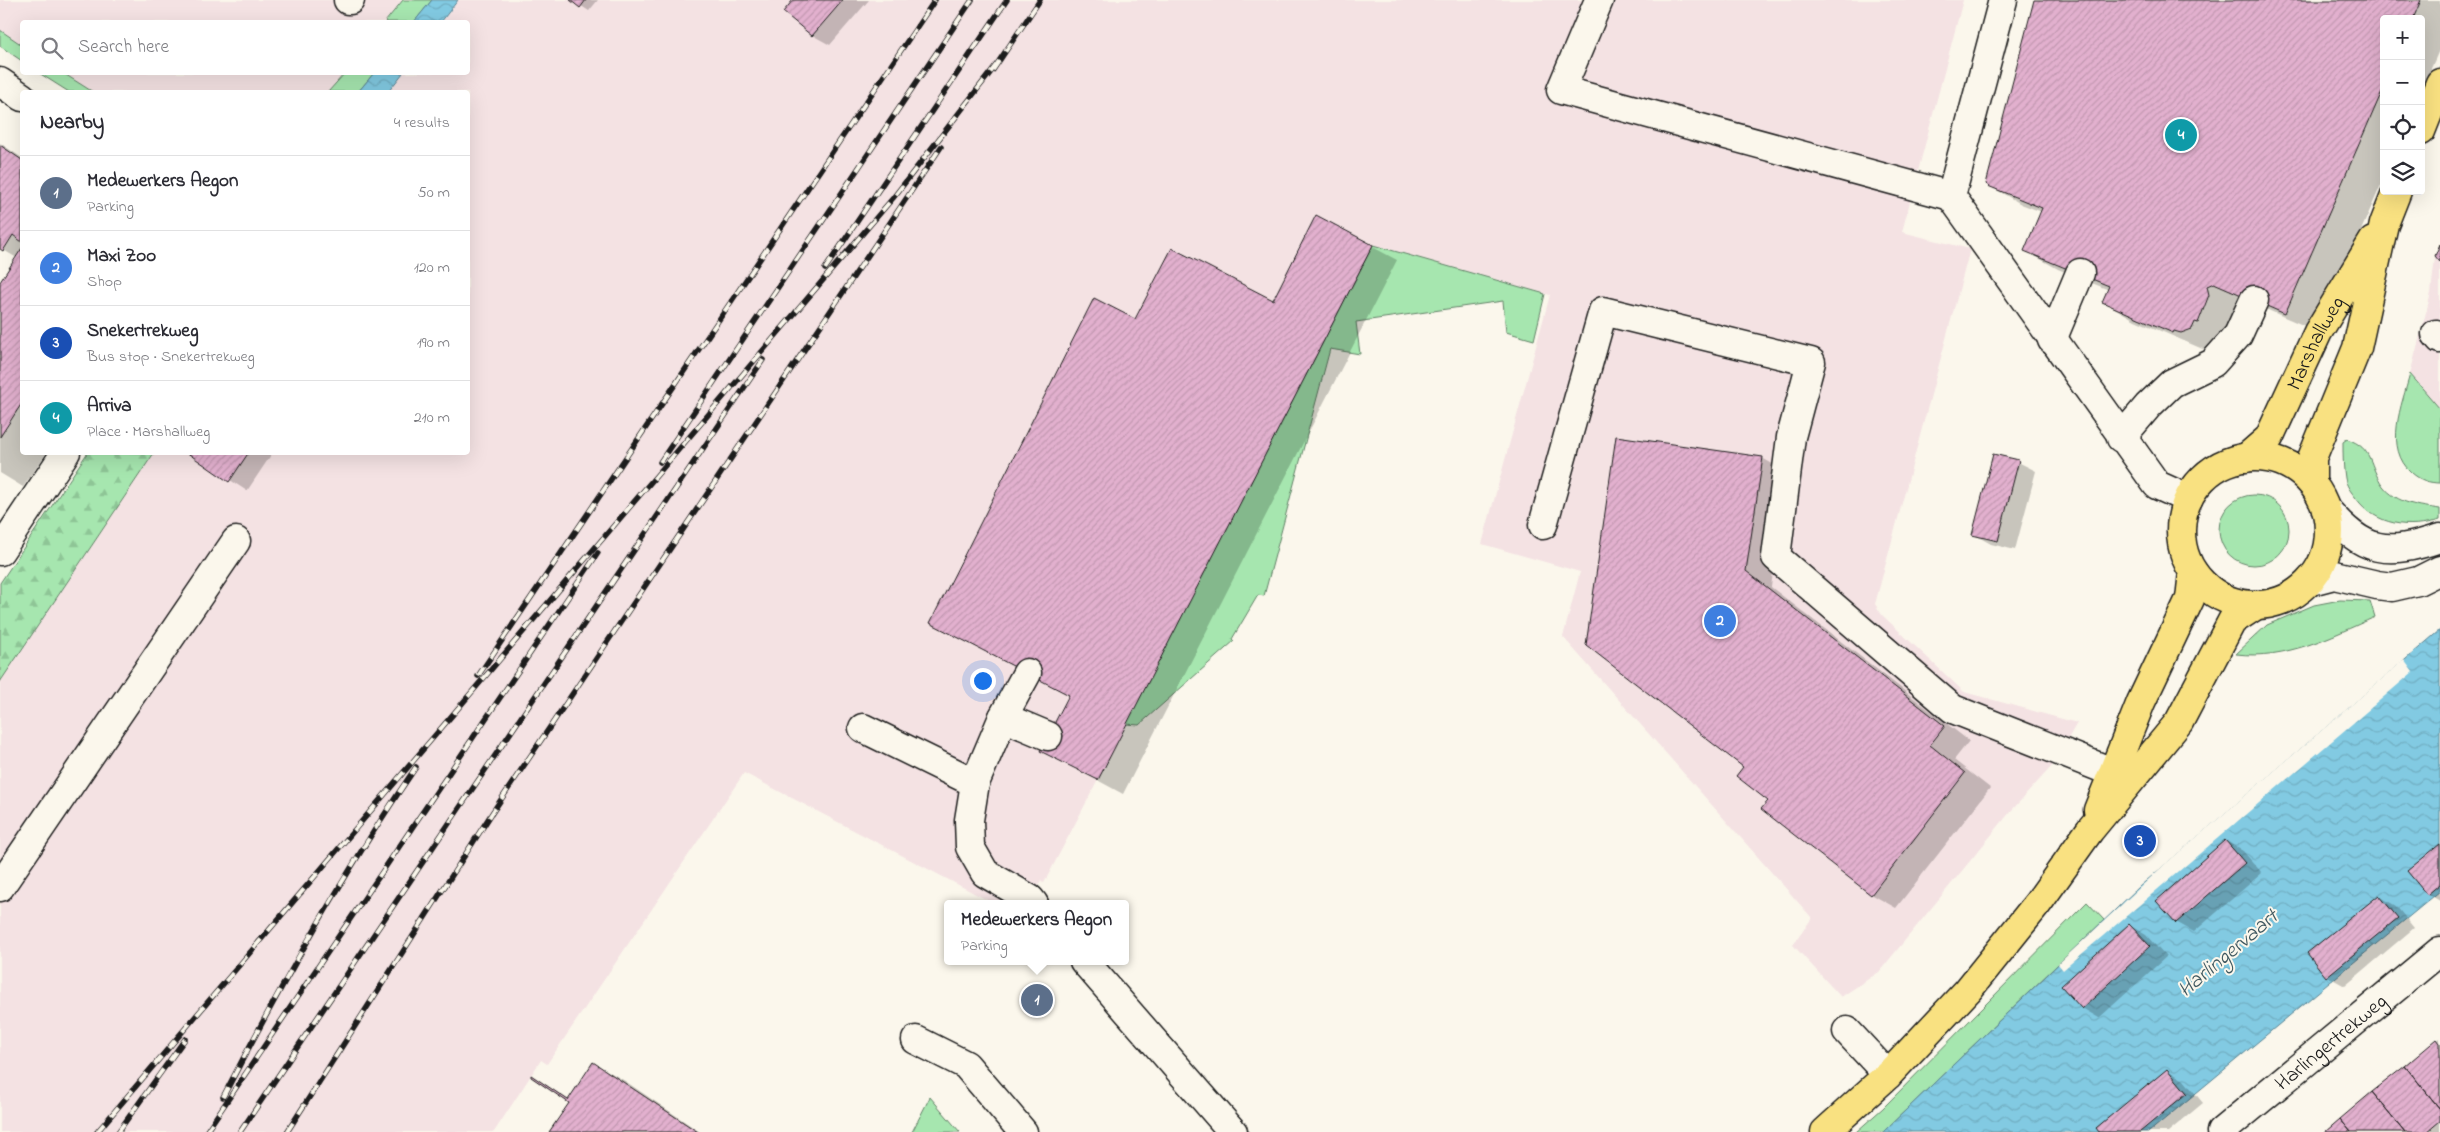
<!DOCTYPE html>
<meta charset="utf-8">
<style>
:root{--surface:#fff;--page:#f7f7f7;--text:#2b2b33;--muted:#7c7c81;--line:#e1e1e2;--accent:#1c1c1c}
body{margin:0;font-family:"Indie Flower",sans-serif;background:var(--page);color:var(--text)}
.controls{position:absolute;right:15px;top:15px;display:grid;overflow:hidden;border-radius:5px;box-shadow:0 5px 20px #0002}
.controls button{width:45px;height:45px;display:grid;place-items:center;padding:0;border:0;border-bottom:1px solid var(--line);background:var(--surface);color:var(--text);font:25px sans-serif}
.you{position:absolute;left:982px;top:680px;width:18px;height:18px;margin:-12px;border:4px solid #fff;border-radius:50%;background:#1a73e8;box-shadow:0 0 0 8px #1a73e833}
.badge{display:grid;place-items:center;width:32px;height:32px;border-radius:50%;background:var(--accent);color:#fff;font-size:16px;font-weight:700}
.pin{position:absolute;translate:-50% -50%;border:2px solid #fff;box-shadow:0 1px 5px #0006}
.popup{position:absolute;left:944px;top:900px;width:185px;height:65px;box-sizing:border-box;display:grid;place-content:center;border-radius:5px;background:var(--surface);filter:drop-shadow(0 1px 4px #0005);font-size:16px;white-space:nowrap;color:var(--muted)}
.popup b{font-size:19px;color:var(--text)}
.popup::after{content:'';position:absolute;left:50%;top:100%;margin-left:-10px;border:10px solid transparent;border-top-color:var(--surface)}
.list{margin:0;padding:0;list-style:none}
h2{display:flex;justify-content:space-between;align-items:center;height:65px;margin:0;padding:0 20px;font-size:21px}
h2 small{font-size:16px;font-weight:400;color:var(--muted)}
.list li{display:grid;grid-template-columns:32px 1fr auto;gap:15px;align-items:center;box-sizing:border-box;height:75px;padding:0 20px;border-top:1px solid var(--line)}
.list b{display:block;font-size:19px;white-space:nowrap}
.list p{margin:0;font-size:16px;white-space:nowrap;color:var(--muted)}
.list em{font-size:16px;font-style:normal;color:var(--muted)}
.icon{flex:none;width:28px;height:28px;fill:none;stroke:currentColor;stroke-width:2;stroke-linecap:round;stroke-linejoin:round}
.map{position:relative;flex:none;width:2440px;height:1132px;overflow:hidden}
.search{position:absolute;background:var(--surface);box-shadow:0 5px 20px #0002;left:20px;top:20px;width:450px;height:55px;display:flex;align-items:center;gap:12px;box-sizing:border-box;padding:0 18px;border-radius:5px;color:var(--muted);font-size:19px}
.panel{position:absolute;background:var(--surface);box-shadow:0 5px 20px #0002;left:20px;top:90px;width:450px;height:365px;border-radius:5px}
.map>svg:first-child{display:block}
.built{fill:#f4e2e3}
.green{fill:#a6e6af;stroke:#618166}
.forest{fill:url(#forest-firs);stroke:#618166}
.water{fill:url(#water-waves);stroke:#598493}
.pier{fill:#fbf7ec}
.shadow{fill:#0003}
.building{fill:url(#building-hatch);stroke:#1c1c1c}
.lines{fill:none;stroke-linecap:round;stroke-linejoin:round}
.minor-casing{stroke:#1c1c1c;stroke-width:31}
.major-casing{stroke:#1c1c1c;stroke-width:31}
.minor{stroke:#fbf7ec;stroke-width:28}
.major{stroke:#f9e181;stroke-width:28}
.rail-casing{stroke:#1c1c1c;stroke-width:5.5}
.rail{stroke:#fbf7ec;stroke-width:4;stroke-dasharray:11;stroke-linecap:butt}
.labels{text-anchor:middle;stroke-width:4;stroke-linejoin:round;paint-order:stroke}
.street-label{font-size:21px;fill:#1c1c1c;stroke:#fbf7ec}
.water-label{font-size:22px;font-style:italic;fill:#405961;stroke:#fbf7ec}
</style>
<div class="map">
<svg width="2440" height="1132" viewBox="0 0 2440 1132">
<defs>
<pattern id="forest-firs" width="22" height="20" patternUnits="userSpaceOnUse" patternTransform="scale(1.25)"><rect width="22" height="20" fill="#a6e6af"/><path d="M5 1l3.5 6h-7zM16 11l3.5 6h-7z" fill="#8ec596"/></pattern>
<pattern id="water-waves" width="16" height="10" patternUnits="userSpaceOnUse" patternTransform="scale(1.25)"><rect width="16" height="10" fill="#82cae2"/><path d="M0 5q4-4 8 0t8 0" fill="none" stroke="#70adc1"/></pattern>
<pattern id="building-hatch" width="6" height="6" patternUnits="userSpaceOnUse" patternTransform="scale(1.25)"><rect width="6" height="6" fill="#e2b0ce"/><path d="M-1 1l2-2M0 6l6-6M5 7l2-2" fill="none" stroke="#c197b0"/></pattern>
</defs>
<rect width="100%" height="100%" fill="#fbf7ec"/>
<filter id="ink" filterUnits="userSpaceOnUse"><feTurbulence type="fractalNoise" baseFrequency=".02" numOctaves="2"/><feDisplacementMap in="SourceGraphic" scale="10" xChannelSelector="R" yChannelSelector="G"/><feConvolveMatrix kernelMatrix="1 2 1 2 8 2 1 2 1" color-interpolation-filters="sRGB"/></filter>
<g filter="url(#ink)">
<path class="built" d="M 0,0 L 403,0 L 385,22 L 22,22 L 22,45 L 0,30 Z
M 458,0 L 1963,0 L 1902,232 L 1970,249 L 1875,604 L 1882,615 L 1964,692 L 2077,723 L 2053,765 L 2011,811 L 1879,972 L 1841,997 L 1793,945 L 1812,918 L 1563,637 L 1580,572 L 1482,544 L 1550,295 L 1373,245 L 1098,780 L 1044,883 L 1041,880 L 1029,904 L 995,904 L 744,773 L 547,1064 L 541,1060 L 494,1132 L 0,1132 L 0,624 L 115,453 L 468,452 L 468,92 L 388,92 L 403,73 L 468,72 L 468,22 L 441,22 Z
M 63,73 L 345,73 L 328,92 L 93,92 Z
M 2440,245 L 2440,409 L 2410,374 L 2431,293 L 2435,256 Z"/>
<path class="green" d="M 403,0 L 432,0 L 414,22 L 385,22 Z
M 0,30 L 22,45 L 22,61 L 0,46 Z
M 39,73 L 63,73 L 93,92 L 69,92 Z
M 345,73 L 374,73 L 358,92 L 328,92 Z
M 1373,245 L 1545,294 L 1534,340 L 1506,332 L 1503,301 L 1356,322 L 1360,354 L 1330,349 L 1264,596 L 1258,595 L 1232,639 L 1234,641 L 1139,725 L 1126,724 Z
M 2410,374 L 2440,409 L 2440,483 C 2429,483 2420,480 2412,473 C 2383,448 2402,405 2410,374 Z
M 2347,439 C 2374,448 2368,465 2383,486 C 2397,504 2420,506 2440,509 L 2440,520 C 2409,529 2376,526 2356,498 C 2351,492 2346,485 2345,478 C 2343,466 2343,454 2343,442 Z
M2219 530a35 35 0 1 1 70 0a35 35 0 1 1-70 0Z
M 2340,600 L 2370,601 L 2375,617 C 2330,637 2286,660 2236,654 L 2267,625 L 2314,605 Z
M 2087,902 L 2104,920 L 1883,1132 L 1856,1132 L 1883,1108 Z
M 930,1097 L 960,1132 L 912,1132 Z"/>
<path class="forest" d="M 88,452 L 154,453 L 0,682 L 0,583 Z"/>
<path class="water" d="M 432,0 L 458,0 L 441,22 L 414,22 Z
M 374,73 L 374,72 L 403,73 L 388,92 L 358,92 Z
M 2440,630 L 2440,891 L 2149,1132 L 1883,1132 L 2139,887 Z"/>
<path class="pier" d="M 2404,660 L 2413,672 L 2063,970 L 2058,964 L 2164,865 Z"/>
<path class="shadow" d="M 572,0 L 598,0 L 589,11 Z
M 795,0 L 869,0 L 830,45 L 812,35 Z
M 2035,0 L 2440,0 L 2440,48 L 2421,91 L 2421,19 L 2384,19 L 2384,178 L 2317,331 L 2247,301 L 2213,351 L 2206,348 L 2205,350 L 2135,320 L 2104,302 L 2109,290 L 2058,269 L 2026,251 L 2042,212 L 2021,204 L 1988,185 Z
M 0,143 L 22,158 L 22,452 L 47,452 L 23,487 L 0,473 L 0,284 L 17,258 L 0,248 Z
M 1316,217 L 1397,260 L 1123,794 L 1042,750 L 1070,695 L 1136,321 L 1273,302 Z
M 187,452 L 273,452 L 247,491 Z
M 1762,458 L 1787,472 L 1771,587 L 1969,741 L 1954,760 L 1990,788 L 1896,908 L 1871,894 L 1770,800 L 1745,767 L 1587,644 Z
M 2018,462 L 2036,471 L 2015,550 L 1991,544 L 1973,534 Z
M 2225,841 L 2243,851 L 2262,873 L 2194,932 L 2176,922 Z
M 2440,846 L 2440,901 L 2428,894 Z
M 2379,896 L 2396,906 L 2414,928 L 2345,986 L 2327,976 L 2309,953 Z
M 2129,925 L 2146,935 L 2166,957 L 2099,1018 L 2082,1008 Z
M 2440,1038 L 2440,1132 L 2327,1132 Z
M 594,1063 L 625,1081 L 700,1132 L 551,1132 Z
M 2167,1070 L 2184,1080 L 2203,1103 L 2168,1132 L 2100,1132 Z"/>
<path class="building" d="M 570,0 L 586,0 L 580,8 Z
M 793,0 L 843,0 L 812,36 L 783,12 Z
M 2034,0 L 2421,0 L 2413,19 L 2384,19 L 2384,87 L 2285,314 L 2214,283 L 2207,286 L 2209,295 L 2198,323 L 2195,322 L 2192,329 L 2181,333 L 2174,331 L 2173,333 L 2102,302 L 2109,286 L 2024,251 L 2042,208 L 1988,186 L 1986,184 Z
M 0,145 L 22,160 L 22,242 L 13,235 L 3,251 L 0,249 Z
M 1316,215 L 1373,245 L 1098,780 L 1040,751 L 1069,695 L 930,623 L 1094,298 L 1135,319 L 1172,248 L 1273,300 Z
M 2440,244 L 2440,262 L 2435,256 Z
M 22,248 L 22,403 L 0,437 L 0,282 Z
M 1616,436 L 1763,457 L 1746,571 L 1945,726 L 1930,745 L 1965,773 L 1871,895 L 1761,809 L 1768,801 L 1736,776 L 1743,767 L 1586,645 Z
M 186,452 L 249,452 L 229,482 Z
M 1993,454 L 2019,460 L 1998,541 L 1972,535 Z
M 2225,840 L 2245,863 L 2176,923 L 2156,901 Z
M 2440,844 L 2440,884 L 2427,895 L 2407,871 Z
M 2379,895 L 2398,918 L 2326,977 L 2307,953 Z
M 2129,924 L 2150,946 L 2082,1009 L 2061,986 Z
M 2437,1039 L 2440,1043 L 2440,1109 L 2405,1066 Z
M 593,1062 L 698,1132 L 549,1132 L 569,1103 L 531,1077 L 531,1075 L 568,1100 Z
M 2405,1066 L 2440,1109 L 2440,1121 L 2427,1132 L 2405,1132 L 2372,1092 Z
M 2167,1069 L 2187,1093 L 2140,1132 L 2099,1132 L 2096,1128 Z
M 2372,1092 L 2405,1132 L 2351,1132 L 2340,1119 Z
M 2340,1119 L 2351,1132 L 2325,1132 Z"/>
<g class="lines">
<defs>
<g id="minor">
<path d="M 348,0 L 350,0"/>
<path d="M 1599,0 L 1561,90 L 1951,196"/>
<path d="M 2003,0 L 1951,196 L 2157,485 L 2188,499"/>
<path d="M 0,82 L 22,97"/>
<path d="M 2436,334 L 2440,339"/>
<path d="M 2052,340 L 2080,273"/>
<path d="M 2121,438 L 2148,406 L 2172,383 L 2213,363 L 2238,335 L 2254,300"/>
<path d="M 2326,509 C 2364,553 2386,556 2440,538"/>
<path d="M 1543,525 L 1603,311 L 1811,362 L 1791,437 L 1776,557 L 1953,709 L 2112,772"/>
<path d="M 0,551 L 66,452"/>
<path d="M 2311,581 L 2334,575 L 2377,585 L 2392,587 L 2418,581 L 2440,570"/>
<path d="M 1003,717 L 1048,736"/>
<path d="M 863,728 L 975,783 L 969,820 L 970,847 L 985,873 L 1030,899 L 1034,904"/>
<path d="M 975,783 L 1003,717 L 1027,673"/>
<path d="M 0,887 L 236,541"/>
<path d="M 1084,961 L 1233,1132"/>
<path d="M 1847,1031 L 1888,1075"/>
<path d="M 916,1040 L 966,1065 L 1023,1132"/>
<path id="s1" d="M 2221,1132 L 2440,951"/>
</g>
<g id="major">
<path d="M 2421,131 L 2440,83"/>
<circle cx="2255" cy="531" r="74"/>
<path id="s2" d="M 2246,458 L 2269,438 L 2318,332 L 2373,241"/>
<path d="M 2312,483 L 2312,458 L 2357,348 L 2384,224 L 2397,191"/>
<path d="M 2098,810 L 2141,702 L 2190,599 L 2193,572"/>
<path d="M 1825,1132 L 1888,1075 L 1968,990 L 2038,903 L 2090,830 L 2179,722 L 2232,621 L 2255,606"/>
</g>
</defs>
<use href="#minor" class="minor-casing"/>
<use href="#major" class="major-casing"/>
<use href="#minor" class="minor"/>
<use href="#major" class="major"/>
<defs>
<path id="rail" d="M 993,70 L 1040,0
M 825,269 L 1007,0
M 660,462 L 972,0
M 478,676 L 935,0
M 223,1097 C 282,983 344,872 416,767
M 97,1132 L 893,198 L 997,64
M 118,1132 L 185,1039
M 206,1132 L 598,553
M 240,1132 L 763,360
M 287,1132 L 492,813 L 941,147"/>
</defs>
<use href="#rail" class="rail-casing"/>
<use href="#rail" class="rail"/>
</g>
</g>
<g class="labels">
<g class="street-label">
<text dy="7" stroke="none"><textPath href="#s2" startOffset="136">Marshallweg</textPath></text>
<text dy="7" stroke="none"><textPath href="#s1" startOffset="142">Harlingertrekweg</textPath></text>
</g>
<g class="water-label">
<text transform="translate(2227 952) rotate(-40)" y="8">Harlingervaart</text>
</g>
</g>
</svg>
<div class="controls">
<button>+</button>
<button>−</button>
<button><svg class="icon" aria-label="locate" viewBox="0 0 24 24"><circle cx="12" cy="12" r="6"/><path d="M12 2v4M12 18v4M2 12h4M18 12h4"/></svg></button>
<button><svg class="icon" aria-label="layers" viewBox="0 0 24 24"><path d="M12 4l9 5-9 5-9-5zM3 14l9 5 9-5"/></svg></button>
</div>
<div class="you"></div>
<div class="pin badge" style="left:1037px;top:1000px;background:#5c6f8a">1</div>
<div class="popup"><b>Medewerkers Aegon</b>Parking</div>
<div class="pin badge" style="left:1720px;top:621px;background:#3f7fe0">2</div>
<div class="pin badge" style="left:2140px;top:841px;background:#1a4fb4">3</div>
<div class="pin badge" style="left:2181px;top:135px;background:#0f9aa8">4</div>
<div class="search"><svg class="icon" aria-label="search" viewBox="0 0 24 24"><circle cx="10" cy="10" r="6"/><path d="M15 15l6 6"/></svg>Search here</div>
<section class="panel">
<h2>Nearby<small>4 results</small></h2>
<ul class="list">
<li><span class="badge" style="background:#5c6f8a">1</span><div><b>Medewerkers Aegon</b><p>Parking</p></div><em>50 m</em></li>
<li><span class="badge" style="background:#3f7fe0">2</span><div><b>Maxi Zoo</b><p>Shop</p></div><em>120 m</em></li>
<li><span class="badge" style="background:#1a4fb4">3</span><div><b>Snekertrekweg</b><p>Bus stop · Snekertrekweg</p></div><em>190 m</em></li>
<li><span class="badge" style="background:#0f9aa8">4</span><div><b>Arriva</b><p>Place · Marshallweg</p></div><em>210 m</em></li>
</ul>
</section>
</div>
